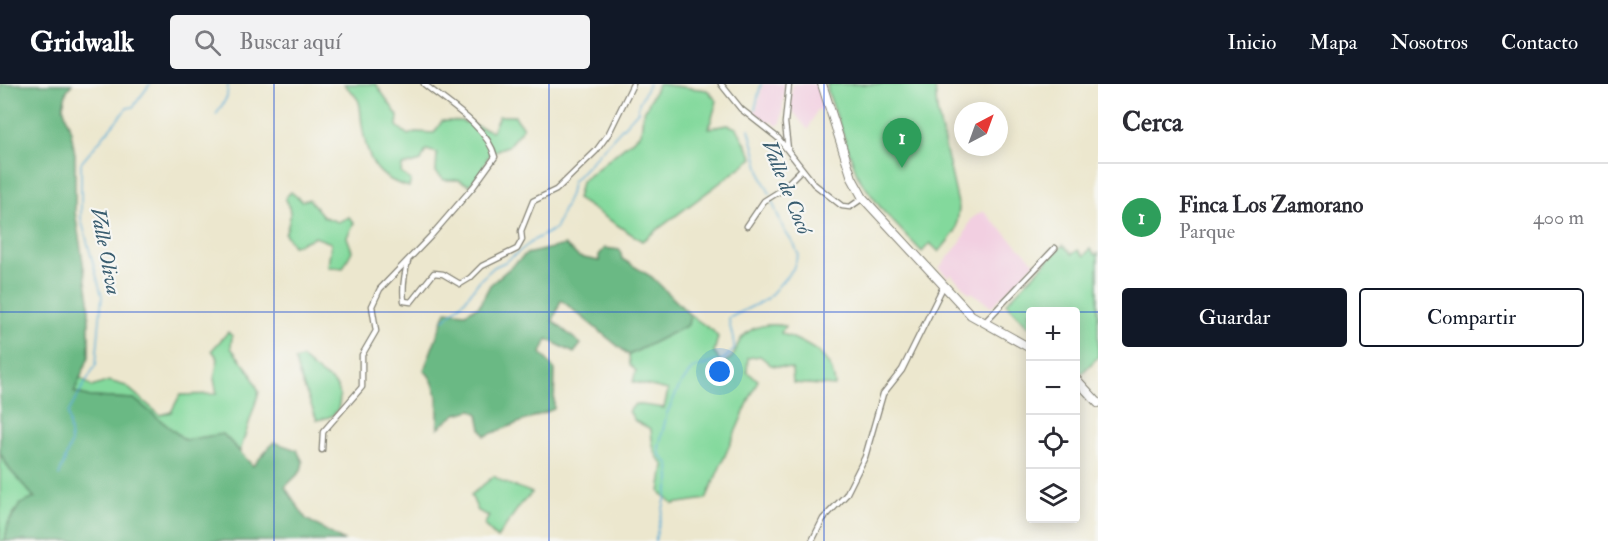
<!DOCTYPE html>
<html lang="es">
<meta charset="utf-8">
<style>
:root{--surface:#fff;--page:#f2f2f3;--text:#2b2b33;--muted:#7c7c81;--line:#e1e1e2;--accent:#111827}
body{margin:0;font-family:"IM FELL Double Pica",serif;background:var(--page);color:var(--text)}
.controls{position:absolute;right:18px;bottom:18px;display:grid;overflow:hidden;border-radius:6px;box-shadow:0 3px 15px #0003}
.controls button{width:54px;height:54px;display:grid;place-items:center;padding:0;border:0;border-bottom:2px solid var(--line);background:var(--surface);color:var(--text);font:30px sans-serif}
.compass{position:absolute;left:954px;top:18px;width:54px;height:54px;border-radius:50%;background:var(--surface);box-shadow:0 3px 15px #0003;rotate:41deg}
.you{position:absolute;left:720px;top:288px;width:21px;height:21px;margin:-15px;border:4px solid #fff;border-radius:50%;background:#1a73e8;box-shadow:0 0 0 9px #1a73e833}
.badge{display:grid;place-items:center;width:39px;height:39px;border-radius:50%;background:var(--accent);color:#fff;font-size:20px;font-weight:700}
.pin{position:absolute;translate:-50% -50px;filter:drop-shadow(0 2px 3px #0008)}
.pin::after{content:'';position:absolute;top:32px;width:21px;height:18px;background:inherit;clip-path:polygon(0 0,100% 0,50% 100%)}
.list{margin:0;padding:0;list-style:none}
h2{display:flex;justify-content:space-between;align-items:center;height:78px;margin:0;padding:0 24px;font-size:26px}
h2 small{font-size:20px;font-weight:400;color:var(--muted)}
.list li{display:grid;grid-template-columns:39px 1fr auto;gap:18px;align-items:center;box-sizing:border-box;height:108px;padding:0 24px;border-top:2px solid var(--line)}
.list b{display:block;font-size:22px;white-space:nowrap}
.list p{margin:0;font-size:20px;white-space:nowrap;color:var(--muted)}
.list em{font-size:20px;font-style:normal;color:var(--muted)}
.actions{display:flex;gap:12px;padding:18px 24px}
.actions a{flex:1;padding:14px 0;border:2px solid var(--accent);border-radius:6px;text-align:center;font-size:21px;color:var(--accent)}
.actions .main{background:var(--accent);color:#fff}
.icon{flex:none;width:33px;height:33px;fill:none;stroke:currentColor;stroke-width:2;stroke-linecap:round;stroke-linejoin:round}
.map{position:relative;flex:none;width:1098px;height:457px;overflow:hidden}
header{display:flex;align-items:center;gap:36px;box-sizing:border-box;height:84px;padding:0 30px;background:var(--accent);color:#fff}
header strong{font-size:28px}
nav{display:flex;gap:33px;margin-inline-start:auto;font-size:21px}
.search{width:420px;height:54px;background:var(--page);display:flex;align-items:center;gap:15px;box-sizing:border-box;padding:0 21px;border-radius:6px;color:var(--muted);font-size:22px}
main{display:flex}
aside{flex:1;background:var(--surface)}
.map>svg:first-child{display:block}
.built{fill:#f2cfe1}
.green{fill:#83d99c;stroke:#507a5c;stroke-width:1.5}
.forest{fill:#6ab984;stroke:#436a50;stroke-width:1.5}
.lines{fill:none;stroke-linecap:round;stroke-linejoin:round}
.stream{stroke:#5dadd7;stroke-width:1.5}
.minor-casing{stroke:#848275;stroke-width:7}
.primary-casing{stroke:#848275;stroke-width:10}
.minor{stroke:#fff;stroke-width:4.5}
.primary{stroke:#fff;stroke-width:8}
.grid{fill:none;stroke:#1d4ed8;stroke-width:1.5;stroke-opacity:0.55}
.labels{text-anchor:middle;stroke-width:4.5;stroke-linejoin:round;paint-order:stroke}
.water-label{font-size:21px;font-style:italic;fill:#395d70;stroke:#f6f6f2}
</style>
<header>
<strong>Gridwalk</strong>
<div class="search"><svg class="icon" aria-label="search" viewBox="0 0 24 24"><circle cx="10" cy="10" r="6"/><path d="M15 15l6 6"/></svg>Buscar aquí</div>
<nav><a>Inicio</a><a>Mapa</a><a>Nosotros</a><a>Contacto</a></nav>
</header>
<main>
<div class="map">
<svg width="1098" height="457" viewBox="0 0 1098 457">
<rect width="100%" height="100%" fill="#f6f6f2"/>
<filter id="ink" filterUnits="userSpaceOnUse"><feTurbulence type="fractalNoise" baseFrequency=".0167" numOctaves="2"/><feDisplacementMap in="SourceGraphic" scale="12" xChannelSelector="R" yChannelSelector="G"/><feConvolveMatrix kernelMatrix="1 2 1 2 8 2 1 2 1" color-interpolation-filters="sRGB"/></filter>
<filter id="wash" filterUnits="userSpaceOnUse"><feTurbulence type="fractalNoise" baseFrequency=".008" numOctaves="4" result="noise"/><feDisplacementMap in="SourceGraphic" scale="24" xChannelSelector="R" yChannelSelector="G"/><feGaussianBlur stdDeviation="1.35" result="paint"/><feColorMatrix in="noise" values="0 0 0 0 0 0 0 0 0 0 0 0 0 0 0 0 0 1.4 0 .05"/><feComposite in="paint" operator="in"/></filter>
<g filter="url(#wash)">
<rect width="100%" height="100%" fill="#ece7ce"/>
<path class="built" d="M 763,0 L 785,0 L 781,39 L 776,42 L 772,37 L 767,40 L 751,29 L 757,25 Z
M 794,0 L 818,0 L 826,25 L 817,26 L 808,46 L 790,24 L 792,1 Z
M 983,127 L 1035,179 L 991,223 L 972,208 L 970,210 L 951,190 L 948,193 L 939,184 L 961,158 L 971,135 Z"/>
<path class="green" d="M 344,0 L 376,0 L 398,32 L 397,42 L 408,51 L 416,48 L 434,49 L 442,37 L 461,37 L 492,47 L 499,32 L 515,32 L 523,44 L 508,62 L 499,65 L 489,71 L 480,90 L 469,101 L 459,96 L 444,96 L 436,88 L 437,69 L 426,66 L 421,77 L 402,82 L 401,89 L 411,96 L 409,103 C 374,94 367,74 362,41 C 361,34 361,25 359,18 C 357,12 348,5 344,0 Z
M 658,0 L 707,6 L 717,17 L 709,44 L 728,41 L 737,44 L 753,74 L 642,157 L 577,115 L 581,98 L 641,49 L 643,30 Z
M 827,0 L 935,0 L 937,27 L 959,124 L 956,147 L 939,168 L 930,159 L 922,168 L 883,127 L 858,93 L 828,8 Z
M 291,108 L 302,117 L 309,115 L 324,133 L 338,138 L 349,133 L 354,139 L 347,153 L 352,167 L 343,184 L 328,183 L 331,159 L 315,153 L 293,162 L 285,150 C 290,137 293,127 285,114 Z
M 1063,161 L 1072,170 L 1078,166 L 1084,172 L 1090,165 L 1095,171 L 1098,169 L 1098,273 L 1082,289 L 1076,284 L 1076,228 L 1030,228 L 1030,244 L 1006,219 Z
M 690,231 L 713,247 L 718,253 L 714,268 L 722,280 C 740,270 732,268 741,255 C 751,241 770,239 785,242 L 781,249 C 808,260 833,270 835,302 L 793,299 L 792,285 L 771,281 L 760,272 L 748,274 L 747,288 L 758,296 L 706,415 L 673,420 L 660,408 L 664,381 C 653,370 652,360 651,345 L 635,337 L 629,327 L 635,320 L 664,324 L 668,306 L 633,298 L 636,287 L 630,281 L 629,271 L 687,241 Z
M 228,248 L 232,252 L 231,264 L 250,288 L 259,308 L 240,367 L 223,350 L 185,356 L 134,315 L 90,313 L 74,308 L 80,293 L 92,303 L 109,297 L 126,302 L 160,331 L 171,328 L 180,311 L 217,310 L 214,295 L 218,275 L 212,266 Z
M 302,274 C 307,279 312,283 317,287 C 331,298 343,299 339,321 C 337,332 328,334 317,336 L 298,288 L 295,276 Z
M 0,369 L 10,386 L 35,414 C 13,424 8,434 5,457 L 0,457 Z
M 494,392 C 505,402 519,402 532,409 L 521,420 L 497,454 L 484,441 L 489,432 L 478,427 L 471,411 Z"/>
<path class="forest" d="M 0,0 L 72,0 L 67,6 L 63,22 L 71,48 L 75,70 L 75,128 L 89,216 L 89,273 L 74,308 L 90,313 L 134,315 L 185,356 L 223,350 L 253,382 L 274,358 L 297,366 L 303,378 L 301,387 L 285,403 L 306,435 L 344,457 L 5,457 L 8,440 L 20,420 L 35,414 L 10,386 L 0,369 Z
M 565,161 L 579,173 L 599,177 L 599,171 L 605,164 L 620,166 L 622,175 L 652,193 L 690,231 L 688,241 L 629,271 L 561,216 L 553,237 L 581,260 L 574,269 L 547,255 L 541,269 L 555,286 L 554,325 L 485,352 L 481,345 L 478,330 L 472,326 L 456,330 L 438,344 C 438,323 440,302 424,286 L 446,227 L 465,229 L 479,222 L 490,201 L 526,170 Z"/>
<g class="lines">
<path class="stream" d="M 755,25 L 761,0
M 216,31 L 227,13 L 228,0
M 749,45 L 762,94 L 770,110
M 444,236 L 465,216 L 480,196 L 494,183 L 507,177 L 534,156 L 555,145 L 570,110 L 572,98 L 638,27 L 639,19 L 649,0
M 59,392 L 71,359 L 68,329 L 96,280 L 102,212 L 81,135 L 81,79 L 127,24 L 133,23 L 150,0
M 655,457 L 670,396 L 669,380 L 660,371 L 659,363 L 667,329 L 679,303 L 692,285 L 724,275 L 734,266 C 735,254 729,245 729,234 L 767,215 L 793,185 L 798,170 L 795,162 L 784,146 L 771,115"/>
</g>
</g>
<g filter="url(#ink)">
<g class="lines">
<defs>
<path id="minor" d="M 721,0 L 741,25 L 778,54 L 814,100 L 842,122 L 850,123 L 863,114
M 788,65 L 785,39 L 789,0
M 747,142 L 764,117 L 780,107 L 802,85
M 408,177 C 404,191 402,202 404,217 L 411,218 L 434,189 L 443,190 L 460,200 L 470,194 L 482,182 L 517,165 L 522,156 L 521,147 L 533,117 L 556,106 L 596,67 L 609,49 L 633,0
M 984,239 L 1055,164
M 322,366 L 323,348 L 362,303 L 362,271 L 376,247 L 372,222 L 380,205 L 430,153 L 474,102 L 495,73 C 488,43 447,19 424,0
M 812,457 L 823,435 L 846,411 L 865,373 L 883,310 L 902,286 L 943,203"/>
<path id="primary" d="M 822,0 L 852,94 L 863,114 L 971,231 L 1030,264
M 1076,295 L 1098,319"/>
</defs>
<use href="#minor" class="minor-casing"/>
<use href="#primary" class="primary-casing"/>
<use href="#minor" class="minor"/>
<use href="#primary" class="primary"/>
</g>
</g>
<path class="grid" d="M 274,0 L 274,457M 549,0 L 549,457M 824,0 L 824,457M 0,228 L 1030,228M 1076,228 L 1098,228"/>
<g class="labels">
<g class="water-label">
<text transform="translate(787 103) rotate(68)" y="7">Valle de Cocó</text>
<text transform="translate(106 167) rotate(79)" y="7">Valle Oliva</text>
</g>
</g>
</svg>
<div class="controls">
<button>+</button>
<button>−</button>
<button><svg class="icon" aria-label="locate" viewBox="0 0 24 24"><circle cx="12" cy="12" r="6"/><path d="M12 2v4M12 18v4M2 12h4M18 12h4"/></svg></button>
<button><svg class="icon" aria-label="layers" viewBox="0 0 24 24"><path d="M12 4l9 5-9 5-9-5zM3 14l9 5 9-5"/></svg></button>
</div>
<svg class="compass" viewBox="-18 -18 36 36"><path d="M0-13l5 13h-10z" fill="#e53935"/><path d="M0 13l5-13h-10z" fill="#7c7c81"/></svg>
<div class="you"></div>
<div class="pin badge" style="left:902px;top:84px;background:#2e9e5b">1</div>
</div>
<aside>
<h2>Cerca<small></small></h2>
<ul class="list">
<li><span class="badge" style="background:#2e9e5b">1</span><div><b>Finca Los Zamorano</b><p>Parque</p></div><em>400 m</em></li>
</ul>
<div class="actions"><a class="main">Guardar</a><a>Compartir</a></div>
</aside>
</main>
